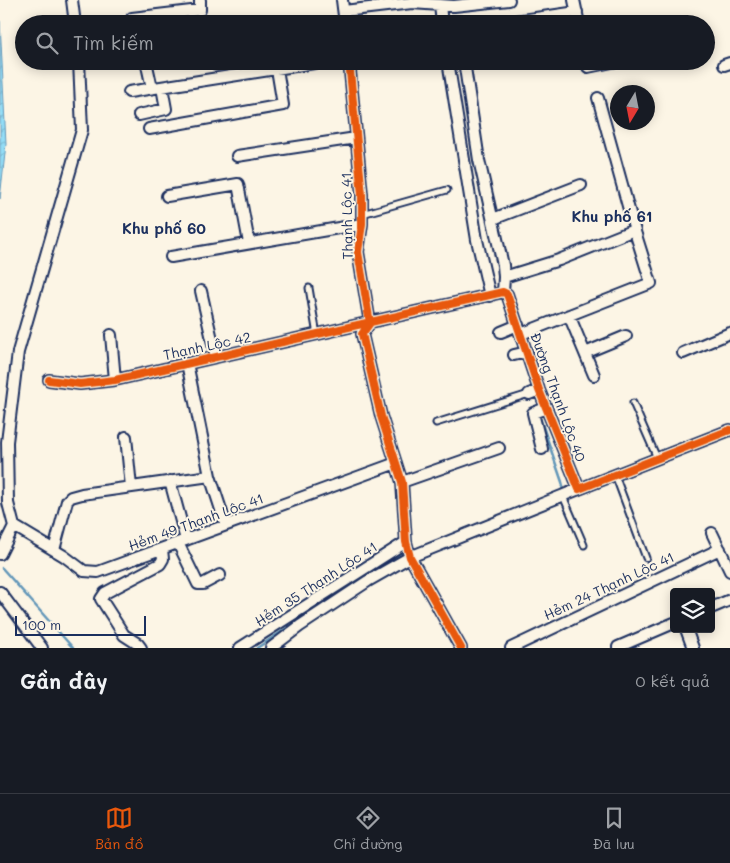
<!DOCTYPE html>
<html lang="vi">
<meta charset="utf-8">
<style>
:root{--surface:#171b24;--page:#20242c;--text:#f1f3f6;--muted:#9ea1a6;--line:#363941;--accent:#ea580c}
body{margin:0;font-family:Mali,sans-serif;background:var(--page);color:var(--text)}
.controls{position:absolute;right:15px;bottom:15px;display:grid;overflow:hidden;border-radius:5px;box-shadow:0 2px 12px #0003}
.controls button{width:45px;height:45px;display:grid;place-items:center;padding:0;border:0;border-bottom:1px solid var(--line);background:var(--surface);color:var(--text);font:25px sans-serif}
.compass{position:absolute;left:610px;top:85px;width:45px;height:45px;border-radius:50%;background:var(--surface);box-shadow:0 2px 12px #0003;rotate:190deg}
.scale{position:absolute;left:15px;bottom:12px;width:131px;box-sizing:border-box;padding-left:5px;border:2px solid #1b2f5e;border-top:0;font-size:14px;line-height:18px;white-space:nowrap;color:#1b2f5e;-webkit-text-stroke:4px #fcf5e5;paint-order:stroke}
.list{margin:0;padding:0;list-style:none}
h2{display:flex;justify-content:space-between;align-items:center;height:65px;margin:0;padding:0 20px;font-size:21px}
h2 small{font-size:16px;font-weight:400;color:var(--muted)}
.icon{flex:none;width:28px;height:28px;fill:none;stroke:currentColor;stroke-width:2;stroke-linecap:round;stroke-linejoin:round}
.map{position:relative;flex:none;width:730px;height:648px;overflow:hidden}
.search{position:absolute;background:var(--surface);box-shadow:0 2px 12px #0003;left:15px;right:15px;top:15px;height:55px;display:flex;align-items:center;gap:12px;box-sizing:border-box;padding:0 18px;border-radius:28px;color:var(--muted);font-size:19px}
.sheet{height:145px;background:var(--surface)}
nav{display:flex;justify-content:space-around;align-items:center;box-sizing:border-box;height:70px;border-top:1px solid var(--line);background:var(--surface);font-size:14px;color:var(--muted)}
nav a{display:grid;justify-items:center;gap:2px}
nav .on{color:var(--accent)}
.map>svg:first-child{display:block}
.water{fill:url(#water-waves);stroke:#6397b9}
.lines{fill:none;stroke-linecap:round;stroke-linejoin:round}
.stream{stroke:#6397b9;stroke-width:2.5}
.lane-casing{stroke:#1b2f5e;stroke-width:9}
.street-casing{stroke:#1b2f5e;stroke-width:14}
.lane{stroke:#fcf5e5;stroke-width:5}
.street{stroke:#fcf5e5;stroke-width:10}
.cycleway-casing{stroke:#fcf5e5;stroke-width:11}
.cycleway{stroke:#e8590c;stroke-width:8}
.labels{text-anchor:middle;stroke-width:4;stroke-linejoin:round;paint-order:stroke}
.street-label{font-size:14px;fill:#1b2f5e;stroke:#fcf5e5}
.neighbourhood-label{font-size:15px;font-weight:bold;fill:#1b2f5e;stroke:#fcf5e5}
</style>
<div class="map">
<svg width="730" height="648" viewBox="0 0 730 648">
<defs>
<pattern id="water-waves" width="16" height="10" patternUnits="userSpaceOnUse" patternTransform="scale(1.25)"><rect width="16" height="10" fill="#93dcf5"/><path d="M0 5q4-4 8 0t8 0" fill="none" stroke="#7ebdd4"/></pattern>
</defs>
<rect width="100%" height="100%" fill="#fcf5e5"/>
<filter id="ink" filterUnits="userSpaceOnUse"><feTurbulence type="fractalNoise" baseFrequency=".02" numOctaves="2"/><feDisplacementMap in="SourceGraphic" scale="10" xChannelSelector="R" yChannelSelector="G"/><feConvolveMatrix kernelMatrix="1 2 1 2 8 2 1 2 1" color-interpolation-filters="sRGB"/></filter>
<g filter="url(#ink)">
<path class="water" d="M 0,21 L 6,144 L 0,199 Z"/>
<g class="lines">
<path class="stream" d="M 540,418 L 562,482 L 563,486 L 561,492
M 410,551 L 422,547
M 2,568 L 73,648
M 257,648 L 339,593 L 405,552"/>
<defs>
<path id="lane" d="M 362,214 L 447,190
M 309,288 L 317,335
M 633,403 L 657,458
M 436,423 L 529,394
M 615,475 L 646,558
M 563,496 L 584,545"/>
<path id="street" d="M 72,0 L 75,24
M 342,0 L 345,24
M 574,0 L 579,24
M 440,5 L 442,24
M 344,11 L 412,3 L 454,6 L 509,0
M 132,18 L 200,10 L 200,0
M 493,24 L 577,12
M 146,61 L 152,88
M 349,61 L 362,195 L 362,224 L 358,252 L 370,323 L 362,334 L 381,416 L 402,482 L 406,542 L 410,557 L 461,648
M 448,61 L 477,240 L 490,296
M 464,61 L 479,160 L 503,265 L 504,277 L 503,292
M 587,61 L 588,67 L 617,61
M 724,65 L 730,63
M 129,92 L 327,61
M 139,115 L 166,109 L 162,87
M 149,129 L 283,105 L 277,69
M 237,156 L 356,138
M 167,196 L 238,184 L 249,243
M 493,219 L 581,185
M 171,257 L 362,224
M 504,277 L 559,260 L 634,230
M 201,291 L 216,357
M 569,315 L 594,375
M 501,332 L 518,325
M 521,334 L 651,283 L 636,235 L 598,98
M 111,335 L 115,380
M 585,353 L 626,336
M 683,353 L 730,333
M 514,355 L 527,352
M 187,363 L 210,476
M 49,380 L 80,384 L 115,380 L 503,292 L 507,294 L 539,390 L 579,489 L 730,430
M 529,394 L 539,390
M 126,437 L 131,487
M 542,449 L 533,413 L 546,408
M 170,481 L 186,540
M 402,482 L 499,448
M 14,526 L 64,556 L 84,571 L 98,572 L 396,463
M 712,533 L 730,571
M 178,543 L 198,584 L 203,584 L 220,575
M 54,550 L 67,501 L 71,497 L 82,494 L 210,476 L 226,525
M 0,554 L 14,526 L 8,503 L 7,442 L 18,352 L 82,130 L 79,61
M 0,592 L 42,648
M 711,608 L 730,600
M 686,629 L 693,648
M 618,647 L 674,623
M 141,648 L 138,644 L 124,635 L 101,599 L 105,593 L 160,564 L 163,559 L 162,549
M 240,648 L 406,542
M 271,648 L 300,626 L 368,581 L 410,557 L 579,489
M 511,648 L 720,549"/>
</defs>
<use href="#lane" class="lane-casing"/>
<use href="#street" class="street-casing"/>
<use href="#lane" class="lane"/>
<use href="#street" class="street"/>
<defs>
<path id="cycleway" d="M 349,61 L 362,195 L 362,224 L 358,252 L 370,323 L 362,334 L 381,416 L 402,482 L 406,542 L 410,557 L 461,648
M 49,380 L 80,384 L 115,380 L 503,292 L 507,294 L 539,390 L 579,489 L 730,430"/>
</defs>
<use href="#cycleway" class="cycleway-casing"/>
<use href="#cycleway" class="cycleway"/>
</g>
</g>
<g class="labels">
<g class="street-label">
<text transform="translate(347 216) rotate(-91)" y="5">Thạnh Lộc 41</text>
<text transform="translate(207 346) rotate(-12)" y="5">Thạnh Lộc 42</text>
<text transform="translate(558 397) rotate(70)" y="5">Đường Thạnh Lộc 40</text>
<text transform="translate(196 522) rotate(-20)" y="5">Hẻm 49 Thạnh Lộc 41</text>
<text transform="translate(316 584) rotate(-33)" y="5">Hẻm 35 Thạnh Lộc 41</text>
<text transform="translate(609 586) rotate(-25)" y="5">Hẻm 24 Thạnh Lộc 41</text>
</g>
<g class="neighbourhood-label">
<text x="612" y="222">Khu phố 61</text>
<text x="164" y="234">Khu phố 60</text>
</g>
</g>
</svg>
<div class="controls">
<button><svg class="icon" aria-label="layers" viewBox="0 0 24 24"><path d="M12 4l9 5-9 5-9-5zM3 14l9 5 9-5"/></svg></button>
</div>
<svg class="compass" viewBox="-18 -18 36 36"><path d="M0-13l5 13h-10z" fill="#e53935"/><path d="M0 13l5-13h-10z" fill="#9ea1a6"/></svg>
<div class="scale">100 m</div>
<div class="search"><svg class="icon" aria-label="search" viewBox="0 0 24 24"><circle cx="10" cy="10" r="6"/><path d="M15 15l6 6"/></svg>Tìm kiếm</div>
</div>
<section class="sheet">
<h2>Gần đây<small>0 kết quả</small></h2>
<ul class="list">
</ul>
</section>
<nav>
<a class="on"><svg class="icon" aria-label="map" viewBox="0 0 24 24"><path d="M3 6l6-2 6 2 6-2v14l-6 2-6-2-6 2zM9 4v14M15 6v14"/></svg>Bản đồ</a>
<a><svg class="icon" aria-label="directions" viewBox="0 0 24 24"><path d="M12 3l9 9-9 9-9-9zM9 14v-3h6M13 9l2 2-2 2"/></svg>Chỉ đường</a>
<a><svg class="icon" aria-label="saved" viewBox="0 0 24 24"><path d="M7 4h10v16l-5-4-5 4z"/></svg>Đã lưu</a>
</nav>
